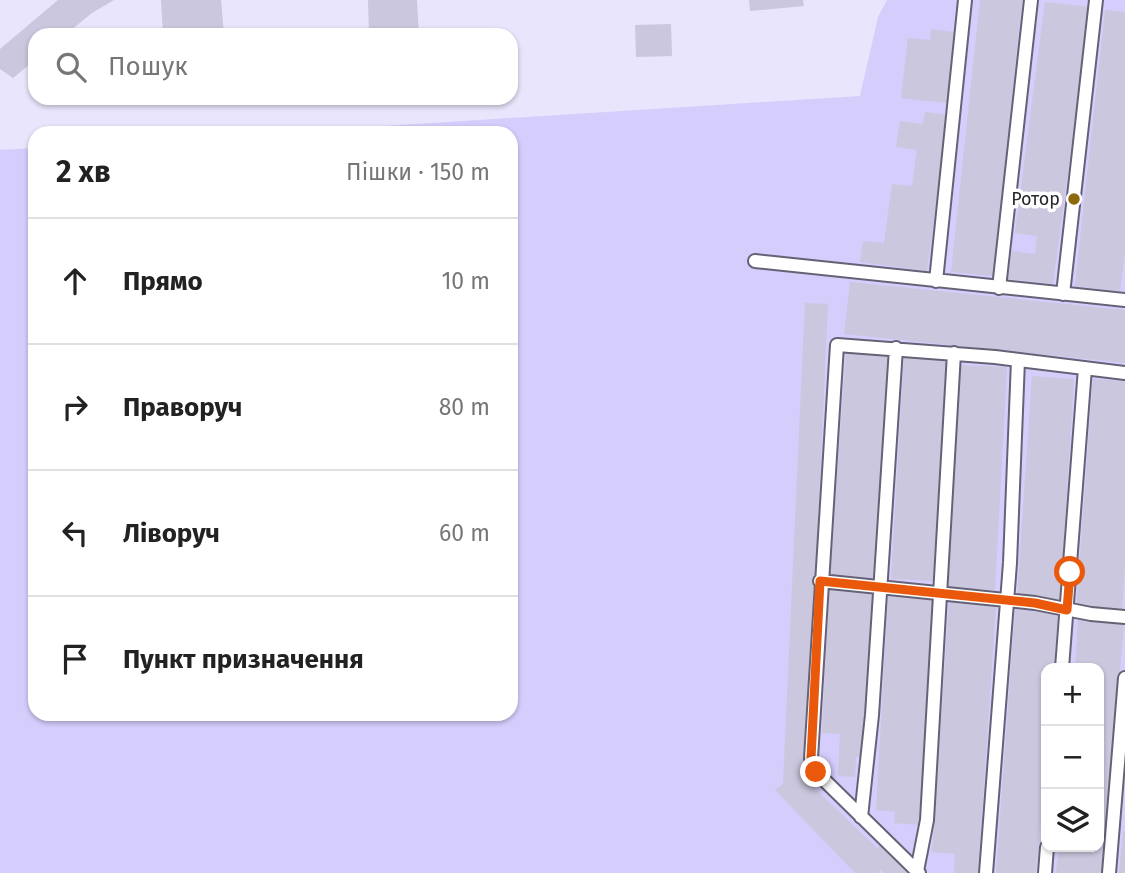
<!DOCTYPE html>
<html lang="uk">
<meta charset="utf-8">
<style>
:root{--surface:#fff;--page:#f2f2f2;--text:#222;--muted:#767676;--line:#e0e0e0}
body{margin:0;font-family:"Fira Sans",sans-serif;background:var(--page);color:var(--text)}
.controls{position:absolute;right:21px;bottom:21px;display:grid;overflow:hidden;border-radius:14px;box-shadow:0 2px 5px #0004}
.controls button{width:63px;height:63px;display:grid;place-items:center;padding:0;border:0;border-bottom:2px solid var(--line);background:var(--surface);color:var(--text);font:35px sans-serif}
.stop{position:absolute;width:21px;height:21px;margin:-16px;border:5px solid #ea580c;border-radius:50%;background:#fff}
.stop.end{background:#ea580c;border-color:#fff;box-shadow:0 2px 7px #0008}
.list{margin:0;padding:0;list-style:none}
h2{display:flex;justify-content:space-between;align-items:center;height:91px;margin:0;padding:0 28px;font-size:30px}
h2 small{font-size:23px;font-weight:400;color:var(--muted)}
.list li{display:grid;grid-template-columns:46px 1fr auto;gap:21px;align-items:center;box-sizing:border-box;height:126px;padding:0 28px;border-top:2px solid var(--line)}
.list b{display:block;font-size:26px;white-space:nowrap}
.list em{font-size:23px;font-style:normal;color:var(--muted)}
.icon{flex:none;width:38px;height:38px;fill:none;stroke:currentColor;stroke-width:2;stroke-linecap:round;stroke-linejoin:round}
.map{position:relative;flex:none;width:1125px;height:873px;overflow:hidden}
.search{position:absolute;background:var(--surface);box-shadow:0 2px 5px #0004;left:28px;top:28px;width:490px;height:77px;display:flex;align-items:center;gap:18px;box-sizing:border-box;padding:0 24px;border-radius:21px;color:var(--muted);font-size:26px}
.panel{position:absolute;background:var(--surface);box-shadow:0 2px 5px #0004;left:28px;top:126px;width:490px;height:595px;border-radius:21px}
.map>svg:first-child{display:block}
.green{fill:#d5cdfc;fill-rule:evenodd}
.building{fill:#cac7de}
.lines{fill:none;stroke-linecap:round;stroke-linejoin:round}
.service-casing{stroke:#656276;stroke-width:16}
.service{stroke:#fff;stroke-width:12}
.route{stroke:#ea580c;stroke-width:9}
.poi-dot{fill:#8f680d;stroke:#fff;stroke-width:2.5}
.labels{text-anchor:middle;stroke-width:7;stroke-linejoin:round;paint-order:stroke}
.poi-label{font-size:18px;fill:#27262f;stroke:#fff;text-anchor:end}
</style>
<div class="map">
<svg width="1125" height="873" viewBox="0 0 1125 873">
<rect width="100%" height="100%" fill="#e8e5fc"/>
<path class="green" d="M 887,0 L 1125,0 L 1125,873 L 0,873 L 0,150 L 35,148 L 35,714 L 511,714 L 511,133 L 274,133 L 860,96 L 878,17 ZM 1046,668 L 1099,668 L 1099,847 L 1046,847 Z"/>
<path class="building" d="M 58,0 L 114,0 L 92,13 L 65,35 L 35,35 L 35,60 L 13,78 L 0,69 L 0,49 Z
M 161,0 L 221,0 L 224,35 L 163,35 Z
M 368,0 L 417,0 L 419,35 L 369,35 Z
M 749,0 L 803,0 L 804,6 L 750,11 Z
M 980,0 L 1022,0 L 993,276 L 951,272 Z
M 1045,2 L 1090,7 L 1053,284 L 1008,279 L 1012,251 L 1035,254 L 1037,236 L 1015,233 Z
M 1105,10 L 1125,12 L 1125,250 L 1120,291 L 1075,286 Z
M 671,24 L 672,56 L 636,57 L 635,25 Z
M 931,29 L 955,32 L 947,103 L 901,98 L 908,38 L 930,40 Z
M 925,112 L 948,115 L 927,271 L 860,262 L 863,241 L 884,243 L 892,184 L 912,186 L 917,150 L 896,147 L 900,121 L 923,124 Z
M 850,282 L 1125,310 L 1125,363 L 844,334 Z
M 805,303 L 828,304 L 806,780 L 877,848 L 885,842 L 915,873 L 884,873 L 881,870 L 878,873 L 855,873 L 775,790 L 783,784 Z
M 846,351 L 890,354 L 874,578 L 830,575 Z
M 904,356 L 946,358 L 933,581 L 891,579 Z
M 959,365 L 1007,367 L 995,590 L 948,588 Z
M 1032,376 L 1074,379 L 1060,599 L 1017,597 Z
M 1093,379 L 1125,381 L 1125,565 L 1122,611 L 1076,608 Z
M 829,589 L 872,592 L 863,757 L 856,757 L 855,777 L 838,776 L 840,734 L 822,733 Z
M 888,596 L 933,599 L 920,825 L 894,823 L 895,812 L 876,810 Z
M 949,602 L 996,605 L 978,873 L 954,873 L 955,854 L 932,852 Z
M 1015,610 L 1058,613 L 1054,668 L 1046,668 L 1046,766 L 1036,873 L 996,873 Z
M 1078,620 L 1124,622 L 1103,873 L 1056,873 L 1059,847 L 1099,847 L 1099,668 L 1075,668 Z
M 1123,831 L 1125,831 L 1125,873 L 1119,873 Z"/>
<g class="lines">
<defs>
<path id="service" d="M 755,261 L 1125,300
M 936,281 L 965,0
M 999,288 L 1031,0
M 1063,294 L 1096,0
M 820,581 L 1035,603 L 1091,614 L 1125,617
M 1062,668 L 1085,368
M 861,817 L 872,715 L 896,348
M 917,871 L 927,820 L 954,353
M 919,873 L 816,772 L 811,758 L 837,345 L 995,357 L 1125,373
M 986,873 L 1010,563 L 1018,360
M 1045,873 L 1047,847
M 1109,873 L 1125,678"/>
</defs>
<use href="#service" class="service-casing"/>
<use href="#service" class="service"/>
</g>
<g class="lines">
<path class="route" d="M 816,772 L 811,758 L 820,581 L 1035,603 L 1067,610 L 1070,572"/>
</g>
<circle class="poi-dot" cx="1074" cy="199" r="7"/>
<g class="labels">
<g class="poi-label">
<text x="1060" y="205">Ротор</text>
</g>
</g>
</svg>
<div class="controls">
<button>+</button>
<button>−</button>
<button><svg class="icon" aria-label="layers" viewBox="0 0 24 24"><path d="M12 4l9 5-9 5-9-5zM3 14l9 5 9-5"/></svg></button>
</div>
<div class="stop" style="left:1070px;top:572px"></div>
<div class="stop end" style="left:816px;top:772px"></div>
<div class="search"><svg class="icon" aria-label="search" viewBox="0 0 24 24"><circle cx="10" cy="10" r="6"/><path d="M15 15l6 6"/></svg>Пошук</div>
<section class="panel">
<h2>2 хв<small>Пішки · 150 m</small></h2>
<ul class="list">
<li><svg class="icon" aria-label="ahead" viewBox="0 0 24 24"><path d="M12 20V5M6 11l6-6 6 6"/></svg><div><b>Прямо</b></div><em>10 m</em></li>
<li><svg class="icon" aria-label="right" viewBox="0 0 24 24"><path d="M7 20v-9h11M14 6l5 5-5 5"/></svg><div><b>Праворуч</b></div><em>80 m</em></li>
<li><svg class="icon" aria-label="left" viewBox="0 0 24 24"><path d="M17 20v-9H6M10 6l-5 5 5 5"/></svg><div><b>Ліворуч</b></div><em>60 m</em></li>
<li><svg class="icon" aria-label="arrive" viewBox="0 0 24 24"><path d="M6 21V4h12l-3 4 3 4H6"/></svg><div><b>Пункт призначення</b></div></li>
</ul>
</section>
</div>
